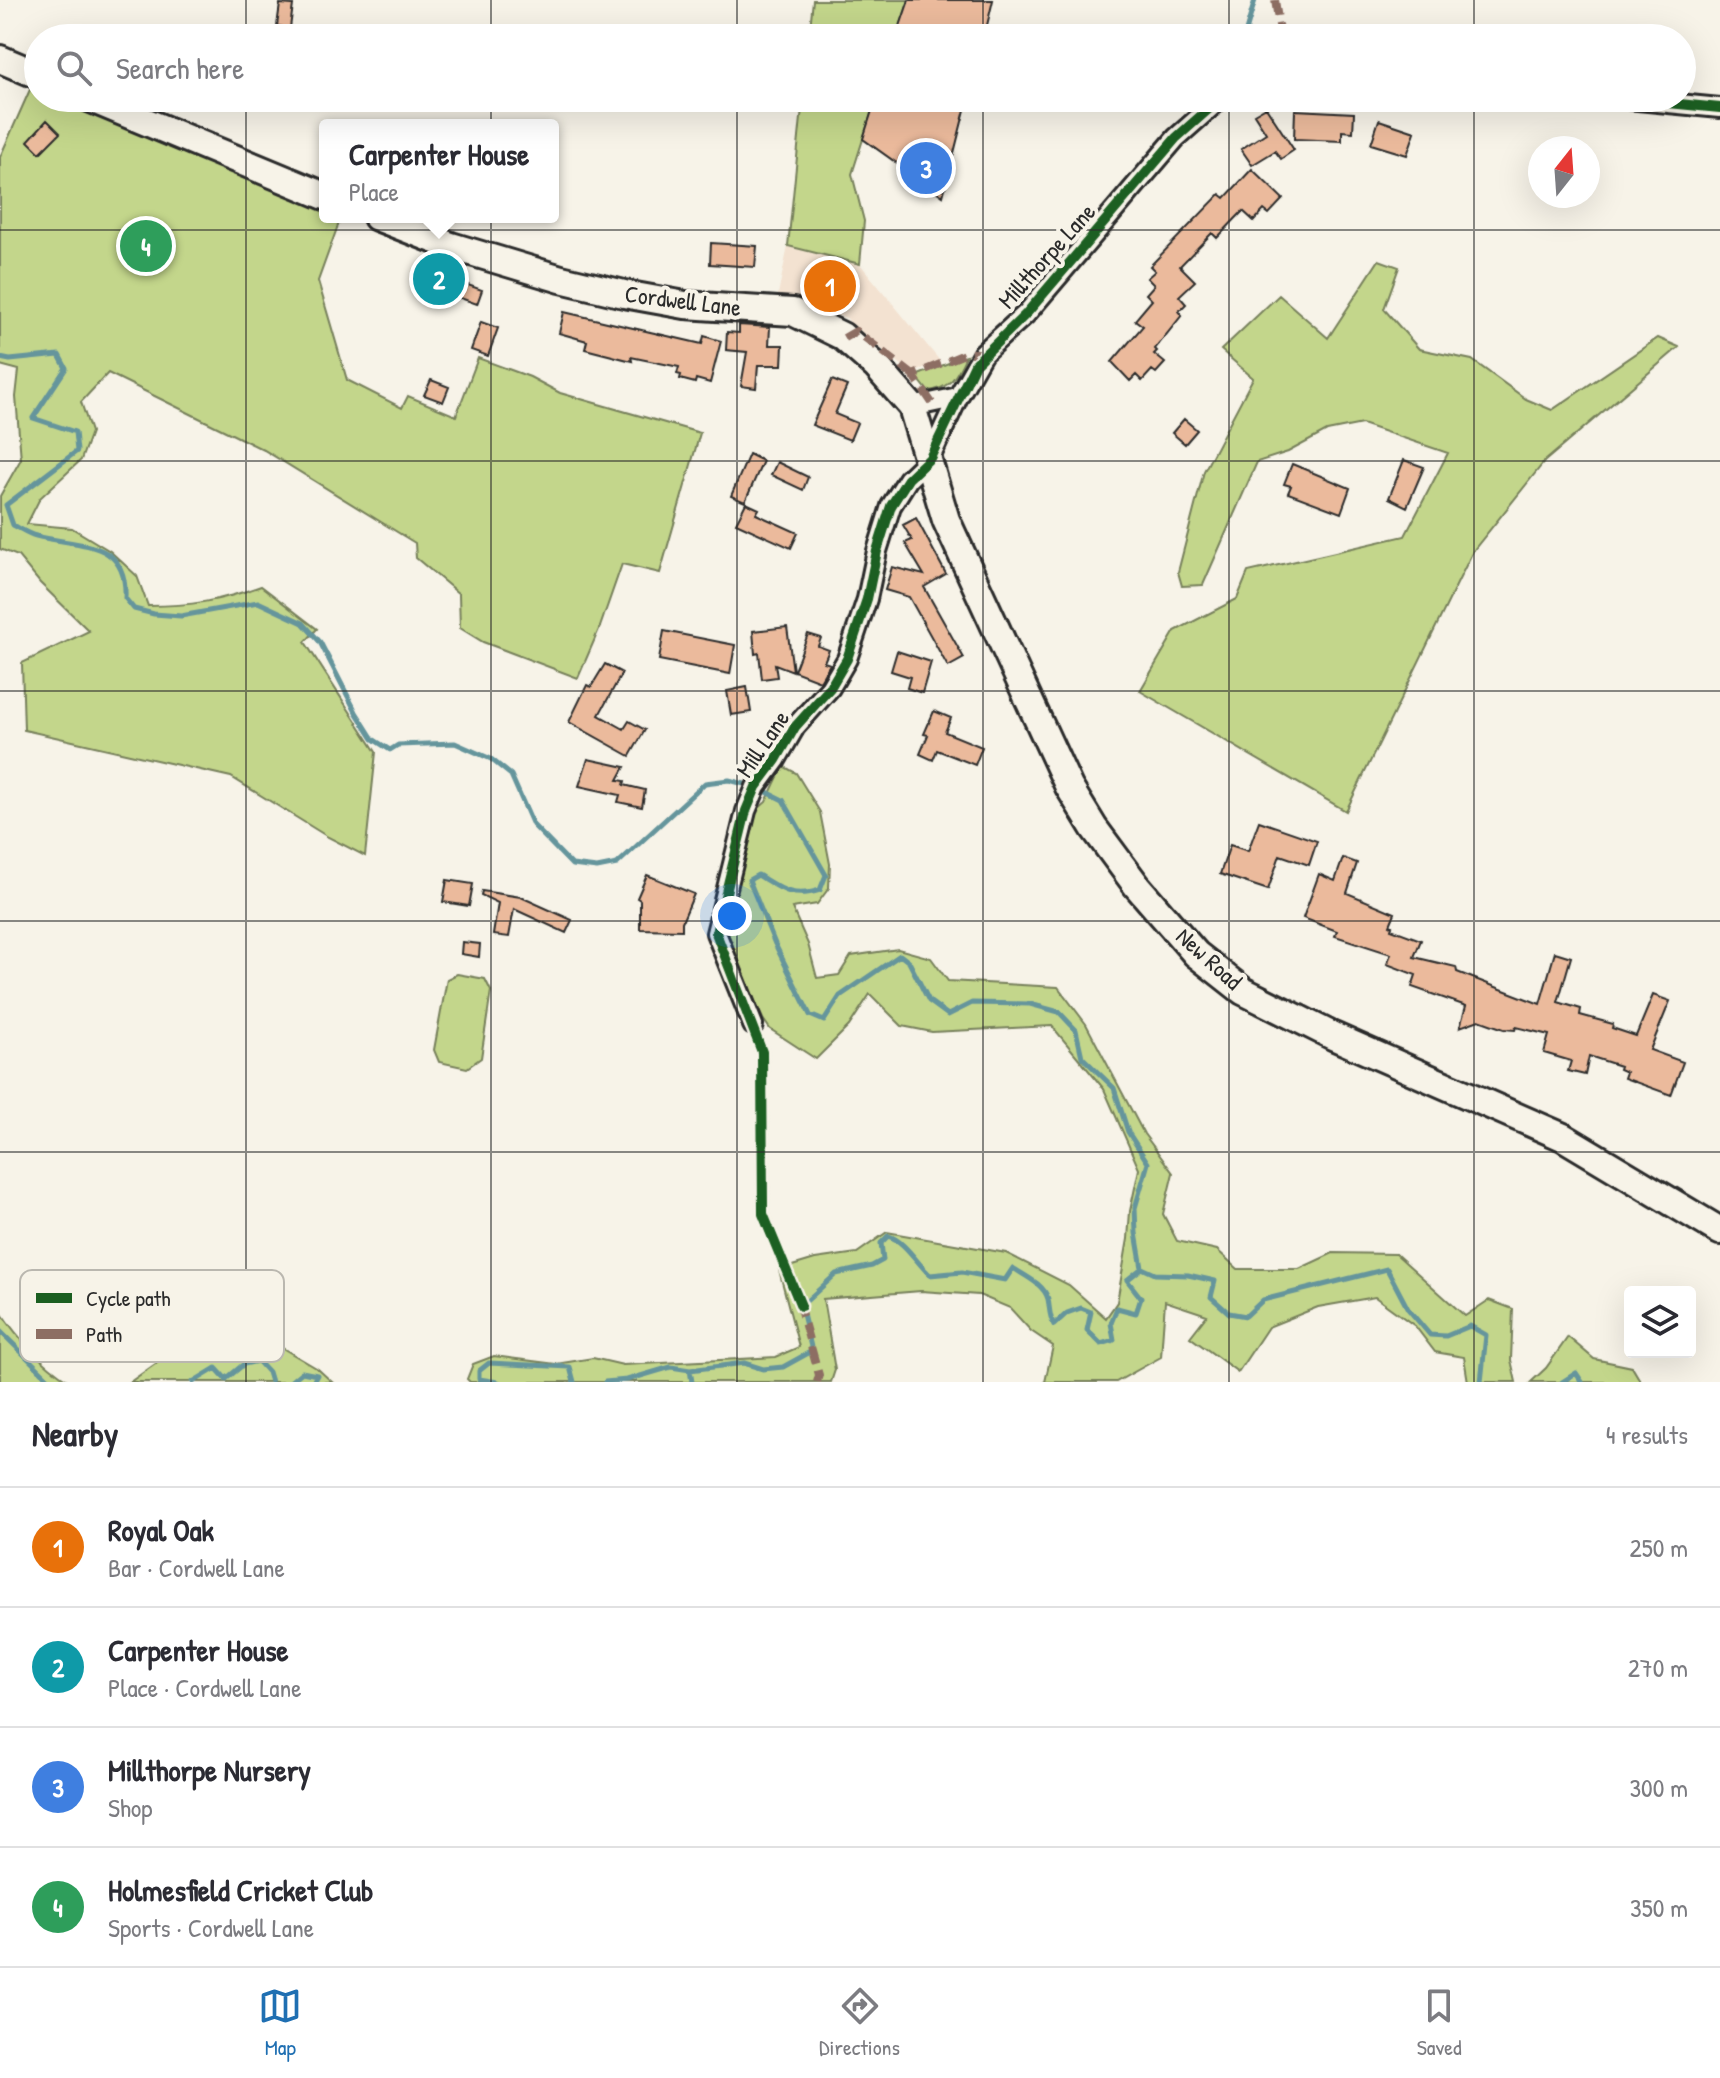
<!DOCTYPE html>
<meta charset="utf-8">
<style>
:root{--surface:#fff;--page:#f2f2f3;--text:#2b2b33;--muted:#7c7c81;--line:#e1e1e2;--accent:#1f6fb2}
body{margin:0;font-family:"Patrick Hand",sans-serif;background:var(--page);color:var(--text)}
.controls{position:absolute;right:24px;bottom:24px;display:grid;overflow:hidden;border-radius:8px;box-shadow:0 8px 32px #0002}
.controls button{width:72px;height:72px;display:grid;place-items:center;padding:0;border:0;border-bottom:2px solid var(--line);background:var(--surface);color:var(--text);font:40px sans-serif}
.compass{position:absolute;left:1528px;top:136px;width:72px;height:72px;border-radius:50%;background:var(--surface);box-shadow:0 8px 32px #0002;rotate:17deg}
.you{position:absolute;left:732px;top:916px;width:28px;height:28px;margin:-20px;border:6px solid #fff;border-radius:50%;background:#1a73e8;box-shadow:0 0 0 12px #1a73e833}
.badge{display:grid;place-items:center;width:52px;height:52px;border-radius:50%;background:var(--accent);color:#fff;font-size:26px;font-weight:700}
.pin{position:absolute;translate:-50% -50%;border:4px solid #fff;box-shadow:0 2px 8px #0006}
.popup{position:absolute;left:319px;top:119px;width:240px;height:104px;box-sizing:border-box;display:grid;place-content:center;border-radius:8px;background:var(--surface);filter:drop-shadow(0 2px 6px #0005);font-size:26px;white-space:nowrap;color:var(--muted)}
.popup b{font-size:30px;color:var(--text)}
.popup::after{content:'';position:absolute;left:50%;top:100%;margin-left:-16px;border:16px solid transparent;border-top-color:var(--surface)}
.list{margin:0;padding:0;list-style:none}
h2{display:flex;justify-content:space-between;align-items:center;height:104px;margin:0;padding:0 32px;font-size:34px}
h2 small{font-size:26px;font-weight:400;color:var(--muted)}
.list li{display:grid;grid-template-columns:52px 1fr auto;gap:24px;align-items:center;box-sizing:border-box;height:120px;padding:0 32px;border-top:2px solid var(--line)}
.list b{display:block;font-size:30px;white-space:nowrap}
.list p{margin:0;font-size:26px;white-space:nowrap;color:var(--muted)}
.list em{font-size:26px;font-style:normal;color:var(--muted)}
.icon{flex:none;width:44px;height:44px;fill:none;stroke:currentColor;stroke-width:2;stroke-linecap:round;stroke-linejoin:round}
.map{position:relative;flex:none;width:1720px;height:1382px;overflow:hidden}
.search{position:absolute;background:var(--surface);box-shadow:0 8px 32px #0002;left:24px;right:24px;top:24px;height:88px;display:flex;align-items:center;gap:20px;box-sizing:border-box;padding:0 28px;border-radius:44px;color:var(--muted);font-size:30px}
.sheet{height:584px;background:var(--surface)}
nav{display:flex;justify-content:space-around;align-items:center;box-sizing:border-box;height:112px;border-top:2px solid var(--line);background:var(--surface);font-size:22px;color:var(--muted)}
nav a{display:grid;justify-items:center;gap:4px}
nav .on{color:var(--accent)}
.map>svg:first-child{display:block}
.built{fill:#f3e2d1}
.green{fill:#c3d68b;stroke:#77805b;stroke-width:2}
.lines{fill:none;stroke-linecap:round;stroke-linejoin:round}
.stream{stroke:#65959c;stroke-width:5}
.building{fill:#ebba9c;stroke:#2b2b2b;stroke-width:2}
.street-casing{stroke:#2b2b2b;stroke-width:24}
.secondary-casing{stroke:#2b2b2b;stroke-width:32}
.street{stroke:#f7f3e8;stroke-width:18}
.secondary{stroke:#f7f3e8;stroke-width:26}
.quiet{stroke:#8d6e63;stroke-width:8;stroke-dasharray:16 8;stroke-linecap:butt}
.cycleway-casing{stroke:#f7f3e8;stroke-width:15}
.cycleway{stroke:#1b5e20;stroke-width:10}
.grid{fill:none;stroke:#2b2b2b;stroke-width:2;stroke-opacity:0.55}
.labels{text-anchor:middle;stroke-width:8;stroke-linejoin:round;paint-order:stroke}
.street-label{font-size:24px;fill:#2b2b2b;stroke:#f7f3e8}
.key{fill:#f7f3e8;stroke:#bab7af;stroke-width:2}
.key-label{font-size:22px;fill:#2b2b2b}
</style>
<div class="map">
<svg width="1720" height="1382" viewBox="0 0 1720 1382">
<rect width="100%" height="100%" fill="#f7f3e8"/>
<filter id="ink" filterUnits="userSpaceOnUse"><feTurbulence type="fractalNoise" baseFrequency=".0125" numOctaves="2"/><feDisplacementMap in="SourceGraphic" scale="16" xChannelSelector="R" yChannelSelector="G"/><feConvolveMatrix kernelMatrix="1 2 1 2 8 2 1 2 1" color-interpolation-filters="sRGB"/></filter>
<g filter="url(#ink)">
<path class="built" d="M 788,246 L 860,264 L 940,361 L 912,373 L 851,325 L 847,318 L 777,299 Z"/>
<path class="green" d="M 813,0 L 909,0 L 896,38 L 809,38 Z
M 32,85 L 38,87 L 38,98 L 66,98 L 325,209 L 325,217 L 341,217 L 318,281 L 347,380 L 402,408 L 408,396 L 456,416 L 478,358 L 530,377 L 560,393 L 700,433 L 660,573 L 622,564 L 600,627 L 578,678 L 483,642 L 460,628 L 459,594 L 416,558 L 415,543 L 264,450 L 108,373 L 81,402 L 91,432 L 81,460 L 40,498 L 27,524 L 72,528 L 110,551 L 137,576 L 148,606 C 191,606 220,601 261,586 L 317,629 L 305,642 L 376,752 L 365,856 L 328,837 L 231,777 L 24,730 L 22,663 L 89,631 L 40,583 L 18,556 L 0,549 L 0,496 L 21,459 L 16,397 L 19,370 L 0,365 L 0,157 Z
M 803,98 L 876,98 L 852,174 L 864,221 L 860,264 L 788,246 Z
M 1379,260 L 1399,267 L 1384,309 L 1419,349 L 1472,360 L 1526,399 L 1552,410 L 1658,338 L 1679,347 L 1545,461 L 1473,551 L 1346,811 L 1140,691 L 1175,631 L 1237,599 L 1248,572 L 1405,536 L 1448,453 L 1362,424 L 1327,431 L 1288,452 L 1257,462 L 1203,585 L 1182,586 L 1178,572 L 1204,471 L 1253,378 L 1221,350 L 1279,295 L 1328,338 Z
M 966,356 C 957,376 950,389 928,391 L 916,376 Z
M 783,766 L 796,773 L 820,812 L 830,864 L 829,888 L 817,904 L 792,908 L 808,944 L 817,978 L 839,975 L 851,956 L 898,949 L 931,958 L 948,981 L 1058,987 L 1086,1024 L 1144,1134 L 1173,1173 L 1163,1214 L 1177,1241 L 1217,1250 L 1238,1269 L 1299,1269 L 1333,1253 L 1396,1254 L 1465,1316 L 1489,1300 L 1513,1309 L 1511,1360 L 1516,1382 L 1468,1382 L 1464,1357 L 1435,1352 L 1415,1326 L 1375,1297 L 1318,1307 L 1268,1327 L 1238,1372 L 1190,1337 L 1207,1315 L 1165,1301 L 1161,1357 L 1116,1382 L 1045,1382 L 1053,1346 L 1031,1331 L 1010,1308 L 979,1295 L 921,1291 L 823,1299 L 835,1370 L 831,1382 L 470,1382 L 467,1379 L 473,1364 L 494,1356 L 556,1364 L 593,1358 L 623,1365 L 776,1357 L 799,1347 L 779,1270 L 815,1259 L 857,1253 L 887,1232 L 1006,1253 L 1069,1285 L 1106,1318 L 1117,1302 L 1128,1239 L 1130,1211 L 1139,1169 L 1104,1089 L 1052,1026 L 932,1032 L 902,1026 L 870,994 L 849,1026 L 816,1059 L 770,1029 L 763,1019 L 723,931 L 750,816 L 766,802 Z
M 457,974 L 485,979 L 491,991 L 481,1058 L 467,1068 L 439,1062 L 434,1050 L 447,979 Z
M 0,1311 C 19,1340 41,1363 70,1382 L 0,1382 Z
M 1568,1337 L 1594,1359 L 1632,1367 L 1641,1382 L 1531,1382 L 1546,1368 Z
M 192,1338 L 267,1339 L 318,1369 L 332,1382 L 130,1382 Z"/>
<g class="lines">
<path class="stream" d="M 1244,38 L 1255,0
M 0,358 L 10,360 L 59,355 L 66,368 L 33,418 L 75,432 L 77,451 L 6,505 L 13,525 C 21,529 28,534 36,536 C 78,547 128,538 125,598 L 134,609 L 154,614 L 181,616 L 258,602 L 303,623 L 320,642 L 356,712 L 373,739 L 390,750 L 398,745 L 455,743 L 491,759 L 511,775 L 533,825 L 572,865 L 597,868 L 617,864 L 705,783 L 729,780 L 752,786
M 761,789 L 783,800 L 826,875 L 820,890 C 792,899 781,889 758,875 L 749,880 L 775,944 L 810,1015 L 824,1021 L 840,996 L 900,955 L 909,962 L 929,1001 L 948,1015 L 972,1003 L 1030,1004 L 1059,1012 L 1076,1030 L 1082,1057 L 1114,1088 L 1128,1132 L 1148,1163 L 1135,1208 L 1136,1233 L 1142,1268
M 1142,1268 L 1155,1274 L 1188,1275 L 1215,1281 L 1211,1297 L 1229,1313 L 1246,1316 L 1263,1300 L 1387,1269 L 1408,1309 L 1430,1335 L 1446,1336 L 1470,1326 L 1486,1335 L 1481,1382
M 0,1331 L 52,1382
M 690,1370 L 692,1382
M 193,1382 L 216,1368 L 226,1379 L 244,1364 L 258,1361 L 268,1372 L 271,1382
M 290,1382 L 302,1372 L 317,1375 L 313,1382
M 498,1382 L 479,1379 L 479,1371 L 489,1363 L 570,1367 L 574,1382
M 605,1382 L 627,1380 L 671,1367 L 690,1370 L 744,1363 L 763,1369 L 783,1367 L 812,1351 L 801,1306 L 836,1274 L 872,1266 L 883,1260 L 881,1243 L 888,1236 C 904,1240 917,1263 930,1275 L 962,1272 L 1005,1280 L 1013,1268 C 1025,1276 1044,1284 1048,1299 C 1050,1309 1049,1316 1054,1325 L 1067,1313 L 1081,1308 L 1091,1312 L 1087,1330 L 1101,1344 L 1114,1340 L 1111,1323 L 1117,1308 L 1136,1313 L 1141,1298 L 1127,1280 L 1142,1268
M 1562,1382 L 1576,1373 L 1582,1382"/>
</g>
<path class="building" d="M 909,0 L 993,0 L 984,38 L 896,38 Z
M 280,4 L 293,5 L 290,28 L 277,26 Z
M 876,98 L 968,98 L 943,196 L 863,139 Z
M 1266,107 L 1294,150 L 1281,159 L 1275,151 L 1252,165 L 1241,149 L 1266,133 L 1254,114 Z
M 1295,110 L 1354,113 L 1353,132 L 1342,131 L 1342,141 L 1294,139 Z
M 47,120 L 60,133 L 40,153 L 28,141 Z
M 1379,120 L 1415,132 L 1407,155 L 1371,144 Z
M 1252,169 L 1283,199 L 1269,214 L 1264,210 L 1254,221 L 1243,211 L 1217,238 L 1212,233 L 1180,266 L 1195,281 L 1179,296 L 1186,304 L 1179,311 L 1182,315 L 1155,349 L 1157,351 L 1154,354 L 1165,363 L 1156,373 L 1152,370 L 1142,381 L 1136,375 L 1130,381 L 1112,362 L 1143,326 L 1135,320 L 1152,300 L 1146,294 L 1154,285 L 1147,278 L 1155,271 L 1150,266 L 1220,194 L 1225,198 Z
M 711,243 L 757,246 L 755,267 L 710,264 Z
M 818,269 L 845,276 L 842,284 L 850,287 L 845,301 L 824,295 L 822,304 L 809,300 Z
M 429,271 L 482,290 L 477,304 L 424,285 Z
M 564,312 L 702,344 L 704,336 L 721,341 L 710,383 L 696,379 L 695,383 L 680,379 L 681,375 L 677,374 L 679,367 L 631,357 L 632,361 L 585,349 L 587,341 L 559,333 Z
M 481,322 L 498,328 L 488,356 L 471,350 Z
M 739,325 L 770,327 L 769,345 L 783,345 L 782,365 L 758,365 L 756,388 L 741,386 L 747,352 L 726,350 L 727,332 L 739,333 Z
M 431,380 L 449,387 L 443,402 L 424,395 Z
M 832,380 L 847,386 L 835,414 L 857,423 L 850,440 L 812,425 Z
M 1184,419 L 1197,430 L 1185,444 L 1172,433 Z
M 749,454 L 763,461 L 745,502 L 731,496 Z
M 1404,460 L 1424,467 L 1407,507 L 1389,498 Z
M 777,462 L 808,477 L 803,490 L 771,475 Z
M 1292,464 L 1350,488 L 1341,513 L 1288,493 L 1291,486 L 1284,484 Z
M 746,503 L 759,509 L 756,514 L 798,533 L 791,548 L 736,523 Z
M 916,518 L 946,574 L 924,587 L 964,658 L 948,667 L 909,597 L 885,590 L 892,567 L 924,575 L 905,543 L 912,540 L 903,525 Z
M 787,627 L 793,671 L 775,664 L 777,677 L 762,679 L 759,653 L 755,654 L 753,631 Z
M 664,631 L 735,645 L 730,674 L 659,660 Z
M 808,634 L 821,638 L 818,646 L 829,650 L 824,662 L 830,664 L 820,681 L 794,671 Z
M 897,651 L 931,662 L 922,693 L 907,688 L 910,677 L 891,671 Z
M 605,664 L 622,673 L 599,715 L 624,729 L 629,721 L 645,730 L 630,756 L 569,722 L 587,685 L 591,687 Z
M 747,687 L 751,712 L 731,715 L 727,691 Z
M 934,711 L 951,718 L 945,732 L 982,747 L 975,765 L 937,750 L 933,760 L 920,754 L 928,735 L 924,734 Z
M 588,759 L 625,767 L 618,780 L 625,781 L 624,785 L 645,790 L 642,807 L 618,802 L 620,795 L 579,786 Z
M 1259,821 L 1317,841 L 1309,865 L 1280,855 L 1268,890 L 1220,874 L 1230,845 L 1248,851 Z
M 1343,858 L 1357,863 L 1347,893 L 1395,913 L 1390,925 L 1392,926 L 1391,929 L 1421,940 L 1414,957 L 1456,967 L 1457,972 L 1540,1004 L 1555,952 L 1571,957 L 1558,1002 L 1581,1009 L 1580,1015 L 1613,1024 L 1612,1028 L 1636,1036 L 1653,995 L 1670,1001 L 1650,1050 L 1683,1062 L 1671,1095 L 1624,1078 L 1626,1072 L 1619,1069 L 1620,1066 L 1589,1056 L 1585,1075 L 1568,1071 L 1571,1061 L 1544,1053 L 1549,1035 L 1516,1027 L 1515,1030 L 1504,1029 L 1479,1020 L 1460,1027 L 1466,1006 L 1412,987 L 1416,975 L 1387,964 L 1391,954 L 1335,936 L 1337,931 L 1303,918 L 1319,874 L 1335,881 Z
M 647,875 L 694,894 L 682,922 L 682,930 L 640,929 L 640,900 L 637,898 Z
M 447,880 L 473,884 L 469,906 L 443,902 Z
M 482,891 L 521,897 L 572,920 L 566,933 L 514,909 L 509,937 L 493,935 L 498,903 L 481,895 Z
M 462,942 L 480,944 L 479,957 L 461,954 Z"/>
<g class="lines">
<defs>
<path id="street" d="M 1617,98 L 1720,108
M 912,407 L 958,397
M 753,1025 L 716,933 L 746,811 L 756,787 L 776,760 L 795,727 L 830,688 L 847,659 L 867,599 L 877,551 L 891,506 L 908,479 L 930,458 L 958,397 L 983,353 L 1026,314 L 1176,138 L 1221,98"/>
<path id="secondary" d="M 0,59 L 38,75
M 89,98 L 325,196
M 377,217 L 451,246 L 561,279 L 624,294 L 685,305 L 793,312 L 842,336 L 876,366 L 912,407 L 946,520 L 1069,787 L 1094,828 L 1137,886 L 1196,954 L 1243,991 L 1333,1036 L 1563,1137 L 1720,1231"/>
</defs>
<use href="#street" class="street-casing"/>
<use href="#secondary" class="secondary-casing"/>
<use href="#street" class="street"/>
<use href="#secondary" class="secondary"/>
<path class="quiet" d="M 1275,0 L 1281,38
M 844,338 L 856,331 L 913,375
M 932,403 L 913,375 L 967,353 L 983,353
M 798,1301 L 819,1375 L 817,1382"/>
<defs>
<path id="cycleway" d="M 1617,98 L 1720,108
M 801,1306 L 763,1214 L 762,1052 L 716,933 L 746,811 L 756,787 L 776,760 L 795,727 L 830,688 L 847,659 L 867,599 L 877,551 L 891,506 L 908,479 L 930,458 L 975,364 L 1026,314 L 1176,138 L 1221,98"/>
</defs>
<use href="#cycleway" class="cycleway-casing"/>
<use href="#cycleway" class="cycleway"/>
</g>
</g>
<path class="grid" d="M 246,0 L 246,38M 491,0 L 491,38M 737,0 L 737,38M 983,0 L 983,38M 1229,0 L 1229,38M 1474,0 L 1474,38M 246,98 L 246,1382M 491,98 L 491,1382M 737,98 L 737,1382M 983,98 L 983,1382M 1229,98 L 1229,1382M 1474,98 L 1474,1382M 0,230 L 1720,230M 0,461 L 1720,461M 0,691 L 1720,691M 0,921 L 1720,921M 0,1152 L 1720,1152"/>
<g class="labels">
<g class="street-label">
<text transform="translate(1047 256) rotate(-48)" y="8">Millthorpe Lane</text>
<text transform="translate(683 301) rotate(7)" y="8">Cordwell Lane</text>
<text transform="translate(763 744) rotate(-56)" y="8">Mill Lane</text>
<text transform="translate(1209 959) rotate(42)" y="8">New Road</text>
</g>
</g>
<rect x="20" y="1270" width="264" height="92" rx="12" class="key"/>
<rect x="36" y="1293" width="36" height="10" fill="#1b5e20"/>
<rect x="36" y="1329" width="36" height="10" fill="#8d6e63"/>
<g class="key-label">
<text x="86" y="1306">Cycle path</text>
<text x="86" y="1342">Path</text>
</g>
</svg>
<div class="controls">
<button><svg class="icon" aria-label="layers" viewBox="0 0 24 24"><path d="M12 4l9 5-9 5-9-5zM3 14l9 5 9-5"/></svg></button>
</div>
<svg class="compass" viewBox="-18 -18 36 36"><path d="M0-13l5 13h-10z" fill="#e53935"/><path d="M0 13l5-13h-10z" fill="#7c7c81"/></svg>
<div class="you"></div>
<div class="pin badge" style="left:830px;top:286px;background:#e8710a">1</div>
<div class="pin badge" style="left:439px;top:279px;background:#0f9aa8">2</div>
<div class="popup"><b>Carpenter House</b>Place</div>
<div class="pin badge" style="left:926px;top:168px;background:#3f7fe0">3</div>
<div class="pin badge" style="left:146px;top:246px;background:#2e9e5b">4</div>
<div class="search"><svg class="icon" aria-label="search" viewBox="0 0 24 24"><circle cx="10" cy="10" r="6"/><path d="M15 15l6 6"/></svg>Search here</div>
</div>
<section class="sheet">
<h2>Nearby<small>4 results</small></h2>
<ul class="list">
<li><span class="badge" style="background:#e8710a">1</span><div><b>Royal Oak</b><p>Bar · Cordwell Lane</p></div><em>250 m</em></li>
<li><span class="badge" style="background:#0f9aa8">2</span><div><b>Carpenter House</b><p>Place · Cordwell Lane</p></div><em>270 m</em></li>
<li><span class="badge" style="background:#3f7fe0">3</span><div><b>Millthorpe Nursery</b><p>Shop</p></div><em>300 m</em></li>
<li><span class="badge" style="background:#2e9e5b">4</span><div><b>Holmesfield Cricket Club</b><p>Sports · Cordwell Lane</p></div><em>350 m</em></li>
</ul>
</section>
<nav>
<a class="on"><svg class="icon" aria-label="map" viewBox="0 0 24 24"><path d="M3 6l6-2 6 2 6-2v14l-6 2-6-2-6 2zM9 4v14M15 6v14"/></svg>Map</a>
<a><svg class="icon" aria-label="directions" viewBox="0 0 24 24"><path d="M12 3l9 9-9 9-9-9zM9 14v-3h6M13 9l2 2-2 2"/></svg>Directions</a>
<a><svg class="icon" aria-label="saved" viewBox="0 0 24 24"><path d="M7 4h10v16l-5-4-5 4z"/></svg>Saved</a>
</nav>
